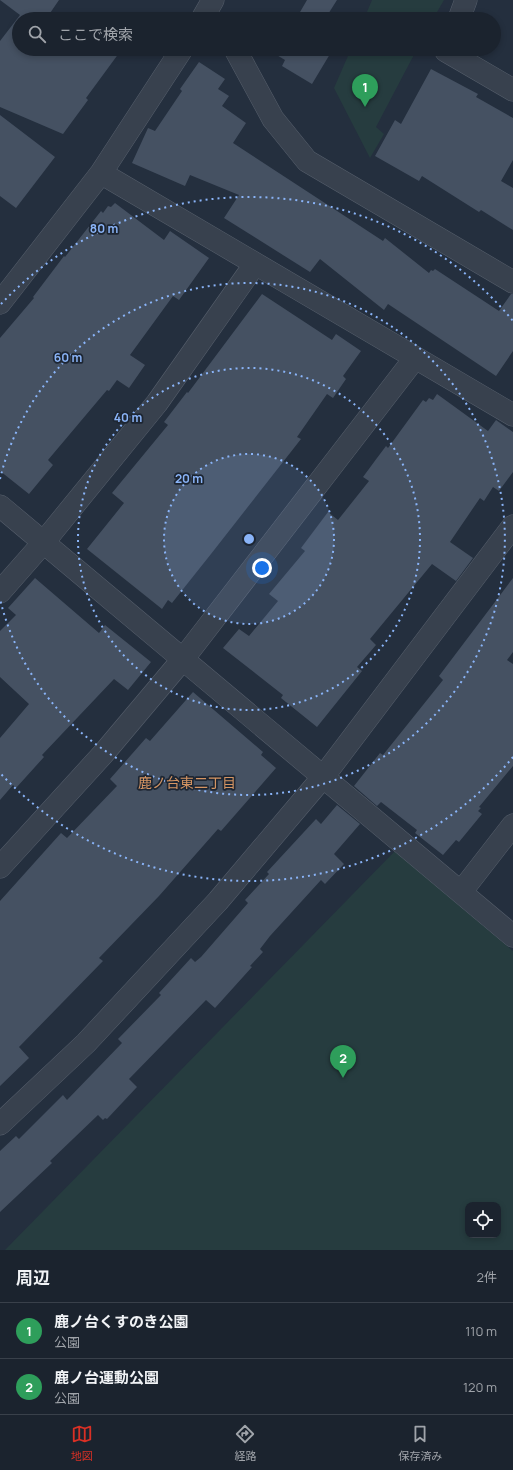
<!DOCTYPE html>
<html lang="ja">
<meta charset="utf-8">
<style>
:root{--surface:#1b232e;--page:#282f3a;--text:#f1f3f6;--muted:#a0a4aa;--line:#39404a;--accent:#d93025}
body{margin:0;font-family:Manrope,"Noto Sans JP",sans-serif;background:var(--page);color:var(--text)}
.controls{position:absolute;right:12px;bottom:12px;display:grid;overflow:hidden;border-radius:8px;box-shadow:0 2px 6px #0003}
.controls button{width:36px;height:36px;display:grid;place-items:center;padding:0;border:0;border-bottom:1px solid var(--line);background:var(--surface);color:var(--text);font:20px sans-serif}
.you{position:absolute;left:262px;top:568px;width:14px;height:14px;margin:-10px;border:3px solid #fff;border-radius:50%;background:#1a73e8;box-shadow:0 0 0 6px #1a73e833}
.badge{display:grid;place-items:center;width:26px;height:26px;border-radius:50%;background:var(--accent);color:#fff;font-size:13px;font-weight:700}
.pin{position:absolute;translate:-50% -33px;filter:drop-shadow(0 1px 2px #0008)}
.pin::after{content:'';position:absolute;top:21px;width:14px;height:12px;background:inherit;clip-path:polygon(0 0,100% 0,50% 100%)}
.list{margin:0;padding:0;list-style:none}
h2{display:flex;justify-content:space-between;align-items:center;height:52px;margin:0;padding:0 16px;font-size:17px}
h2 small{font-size:13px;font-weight:400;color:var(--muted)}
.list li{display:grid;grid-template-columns:26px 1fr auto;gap:12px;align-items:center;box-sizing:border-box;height:56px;padding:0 16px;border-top:1px solid var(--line)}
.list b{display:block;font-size:15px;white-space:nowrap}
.list p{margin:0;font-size:13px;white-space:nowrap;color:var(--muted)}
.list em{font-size:13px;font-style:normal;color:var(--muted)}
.icon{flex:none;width:22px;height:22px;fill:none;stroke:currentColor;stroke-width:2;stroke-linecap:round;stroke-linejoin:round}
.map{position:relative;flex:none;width:513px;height:1250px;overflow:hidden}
.search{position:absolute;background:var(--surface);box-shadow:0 2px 6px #0003;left:12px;right:12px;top:12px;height:44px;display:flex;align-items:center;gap:10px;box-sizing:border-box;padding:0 14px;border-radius:22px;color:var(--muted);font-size:15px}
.sheet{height:164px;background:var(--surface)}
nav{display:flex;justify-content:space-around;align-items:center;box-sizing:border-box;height:56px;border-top:1px solid var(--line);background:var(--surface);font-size:11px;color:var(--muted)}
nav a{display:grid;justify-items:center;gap:2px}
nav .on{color:var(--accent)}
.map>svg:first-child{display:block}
.green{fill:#263c3f;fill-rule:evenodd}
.building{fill:#455162}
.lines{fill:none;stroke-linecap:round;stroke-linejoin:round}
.minor-casing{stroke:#565f6c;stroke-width:23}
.minor{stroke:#38414e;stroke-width:22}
.ring{fill:none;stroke:#8ab4f8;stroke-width:2;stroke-dasharray:2 4}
.labels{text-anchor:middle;stroke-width:3.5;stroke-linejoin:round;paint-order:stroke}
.neighbourhood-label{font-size:14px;fill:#d59563;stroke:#1d2633}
.centre{fill:#8ab4f8;stroke:#1d2633;stroke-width:2}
.ring-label{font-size:12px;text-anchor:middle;font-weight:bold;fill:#8ab4f8;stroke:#1d2633;stroke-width:3.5;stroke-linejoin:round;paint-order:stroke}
</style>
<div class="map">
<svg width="513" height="1250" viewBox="0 0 513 1250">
<rect width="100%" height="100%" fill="#242f3e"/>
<path class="green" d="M 372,0 L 444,0 L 433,19 L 364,19 Z
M 351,49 L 417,49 L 376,127 L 384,134 L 370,158 L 334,88 Z
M 395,851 L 513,951 L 513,1250 L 5,1250 ZM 468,1205 L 498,1205 L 498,1235 L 468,1235 Z"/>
<path class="building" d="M 0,0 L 59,0 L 46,19 L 19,19 L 19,49 L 122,49 L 86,98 L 88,100 L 63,134 L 0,107 L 0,41 L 20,15 Z
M 307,0 L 337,0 L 325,19 L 296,19 Z
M 278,49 L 333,49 L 312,84 L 282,66 L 285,60 L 275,54 Z
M 199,62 L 225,79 L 218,89 L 229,96 L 222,106 L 246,123 L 233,143 L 383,241 L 385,238 L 429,273 L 431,270 L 433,271 L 435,269 L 499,311 L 511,294 L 513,294 L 513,351 L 496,376 L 388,304 L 384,310 L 320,259 L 310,272 L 224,218 L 239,195 L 190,175 L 185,186 L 132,163 L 148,128 L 155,131 L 182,91 L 180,89 Z
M 431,69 L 478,94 L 476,97 L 513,118 L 513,160 L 501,181 L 513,188 L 513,230 L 481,210 L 479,212 L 422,176 L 419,181 L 375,156 L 395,120 L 401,124 Z
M 0,115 L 55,157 L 16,208 L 0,196 Z
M 115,203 L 164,240 L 170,231 L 209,258 L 179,300 L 173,296 L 130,355 L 145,365 L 129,388 L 117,380 L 109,391 L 107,390 L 48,460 L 53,465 L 29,494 L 0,471 L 0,338 L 34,298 L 33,297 L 64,256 L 65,257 L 101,211 L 103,213 L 108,206 L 111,207 Z
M 262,294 L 332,340 L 336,334 L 361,351 L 343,376 L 346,379 L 333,398 L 327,394 L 297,437 L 301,439 L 211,554 L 172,603 L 168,600 L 162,609 L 87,549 L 124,503 L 112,493 L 168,425 L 164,422 L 187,392 L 188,393 Z
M 437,394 L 488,431 L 496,420 L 513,432 L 513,472 L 499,491 L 493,487 L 484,501 L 480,498 L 450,542 L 473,558 L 456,581 L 432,564 L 370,639 L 376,645 L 357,667 L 362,671 L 317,727 L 281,698 L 283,695 L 223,648 L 239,629 L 249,636 L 278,601 L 269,594 L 305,551 L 301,548 L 328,512 L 338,520 L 369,481 L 363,477 L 377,458 L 386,446 L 388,448 L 423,400 L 426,402 L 429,398 L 433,400 Z
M 35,578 L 99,633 L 105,625 L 151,662 L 128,690 L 114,679 L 42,755 L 44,757 L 16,788 L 13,785 L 0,800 L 0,738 L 29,704 L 0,677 L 0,631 L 16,615 L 8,608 Z
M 513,578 L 513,652 L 507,660 L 513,664 L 513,766 L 479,807 L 481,808 L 478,811 L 482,814 L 459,842 L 456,840 L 443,855 L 415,833 L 417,830 L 381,802 L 377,806 L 354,786 L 380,753 L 383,755 L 443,680 L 439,676 Z
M 193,692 L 263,752 L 261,755 L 276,768 L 221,831 L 218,829 L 159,896 L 99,958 L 103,961 L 19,1047 L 29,1058 L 0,1086 L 0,901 L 61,833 L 67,838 L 117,786 L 110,779 L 146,738 L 150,741 Z
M 337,805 L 360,824 L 334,854 L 344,864 L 325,884 L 321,880 L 270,936 L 260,949 L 263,952 L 250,966 L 252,967 L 215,1008 L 206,1000 L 129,1079 L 137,1087 L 107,1119 L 105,1118 L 103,1120 L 98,1115 L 50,1161 L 52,1163 L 0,1212 L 0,1151 L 16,1136 L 19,1139 L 63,1095 L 67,1100 L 122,1043 L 118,1039 L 161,995 L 159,993 L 191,958 L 195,962 L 201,957 L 248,903 L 245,900 L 269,874 L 267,872 L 316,819 L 321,824 Z"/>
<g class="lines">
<defs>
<path id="minor" d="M 202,19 L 213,0
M 459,19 L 466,0
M 235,49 L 273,119 L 307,161 L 513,282
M 446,49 L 446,51 L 513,90
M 101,173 L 513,415
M 0,303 L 101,173 L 182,49
M 0,506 L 513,936
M 0,592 L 43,543 L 157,403 L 255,264
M 0,867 L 103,754 L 183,659 L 415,358
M 461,892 L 513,825
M 0,1124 L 86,1043 L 218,901 L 323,777 L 513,526"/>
</defs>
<use href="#minor" class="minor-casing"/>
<use href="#minor" class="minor"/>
</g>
<circle cx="249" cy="539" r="85" fill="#8ab4f8" fill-opacity=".12"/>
<g class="ring">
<circle cx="249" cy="539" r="85"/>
<circle cx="249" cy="539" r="171"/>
<path d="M0 479A256 256 0 1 1 0 599"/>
<path d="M513 757A342 342 0 0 1 1 774M1 304A342 342 0 0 1 513 321"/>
</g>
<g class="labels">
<g class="neighbourhood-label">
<text x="187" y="788">鹿ノ台東二丁目</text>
</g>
</g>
<circle cx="249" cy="539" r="6" class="centre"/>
<g class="ring-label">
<text x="104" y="233">80 m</text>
<text x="68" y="362">60 m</text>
<text x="128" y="422">40 m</text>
<text x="189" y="483">20 m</text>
</g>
</svg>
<div class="controls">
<button><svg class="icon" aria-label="locate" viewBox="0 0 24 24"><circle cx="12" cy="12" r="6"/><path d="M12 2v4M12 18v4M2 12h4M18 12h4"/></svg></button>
</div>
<div class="you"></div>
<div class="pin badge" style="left:365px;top:107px;background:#2e9e5b">1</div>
<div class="pin badge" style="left:343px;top:1078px;background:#2e9e5b">2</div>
<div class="search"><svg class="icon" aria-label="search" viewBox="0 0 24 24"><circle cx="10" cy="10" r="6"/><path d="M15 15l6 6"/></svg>ここで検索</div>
</div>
<section class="sheet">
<h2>周辺<small>2件</small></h2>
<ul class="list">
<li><span class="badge" style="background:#2e9e5b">1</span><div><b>鹿ノ台くすのき公園</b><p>公園</p></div><em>110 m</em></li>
<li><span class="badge" style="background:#2e9e5b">2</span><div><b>鹿ノ台運動公園</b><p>公園</p></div><em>120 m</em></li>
</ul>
</section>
<nav>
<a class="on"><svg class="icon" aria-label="map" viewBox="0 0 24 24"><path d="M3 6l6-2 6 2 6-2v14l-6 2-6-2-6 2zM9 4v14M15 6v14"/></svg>地図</a>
<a><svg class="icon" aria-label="directions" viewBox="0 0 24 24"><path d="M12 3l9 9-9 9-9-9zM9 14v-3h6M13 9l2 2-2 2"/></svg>経路</a>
<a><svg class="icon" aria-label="saved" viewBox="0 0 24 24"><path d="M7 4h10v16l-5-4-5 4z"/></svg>保存済み</a>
</nav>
